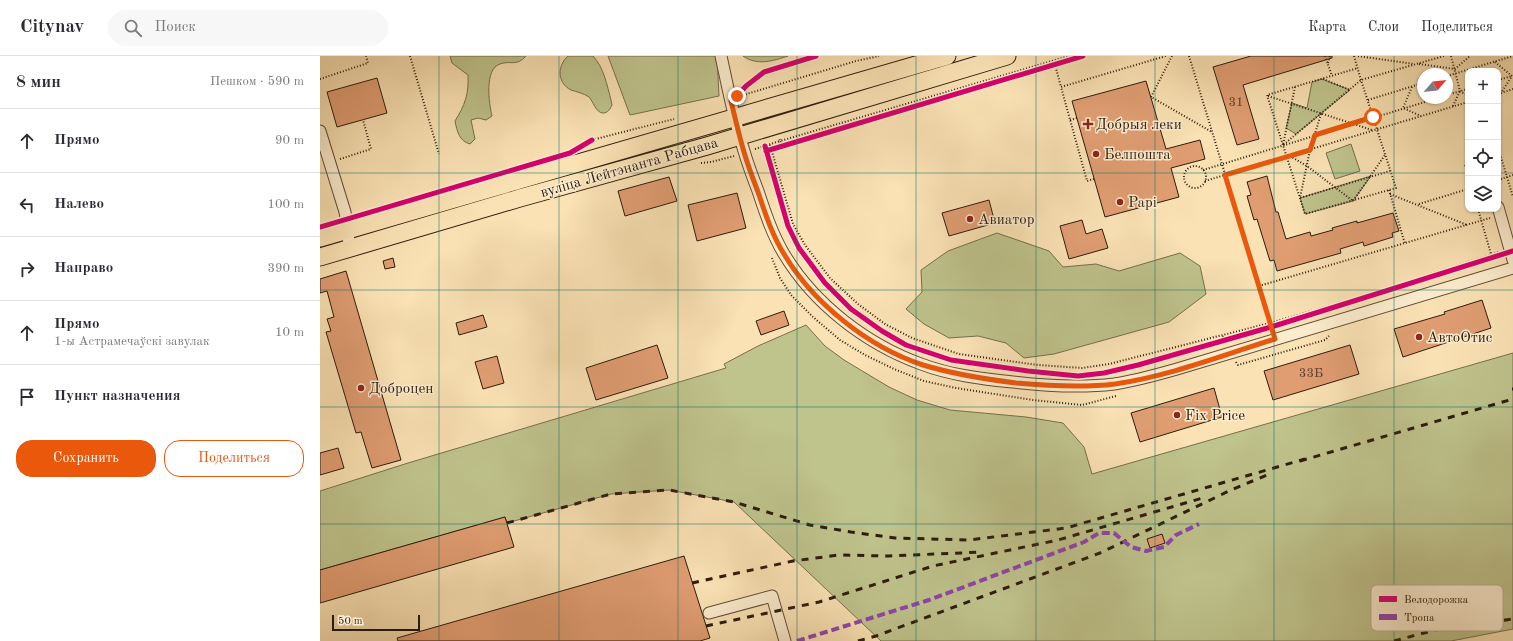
<!DOCTYPE html>
<html lang="ru">
<meta charset="utf-8">
<style>
:root{--surface:#fff;--page:#f7f7f7;--text:#2b2b33;--muted:#7c7c81;--line:#e1e1e2;--accent:#ea580c}
body{margin:0;font-family:"Old Standard TT",serif;background:var(--page);color:var(--text)}
.controls{position:absolute;right:12px;top:12px;display:grid;overflow:hidden;border-radius:8px;box-shadow:0 1px 3px #0004}
.controls button{width:36px;height:36px;display:grid;place-items:center;padding:0;border:0;border-bottom:1px solid var(--line);background:var(--surface);color:var(--text);font:20px sans-serif}
.compass{position:absolute;left:1097px;top:12px;width:36px;height:36px;border-radius:50%;background:var(--surface);box-shadow:0 1px 3px #0004;rotate:62deg}
.scale{position:absolute;left:12px;bottom:10px;width:88px;box-sizing:border-box;padding-left:4px;border:2px solid #2d1b0b;border-top:0;font-size:11px;line-height:14px;white-space:nowrap;color:#2d1b0b;-webkit-text-stroke:3px #fcecce;paint-order:stroke}
.stop{position:absolute;width:12px;height:12px;margin:-9px;border:3px solid #ea580c;border-radius:50%;background:#fff}
.stop.end{background:#ea580c;border-color:#fff;box-shadow:0 1px 4px #0008}
.list{margin:0;padding:0;list-style:none}
h2{display:flex;justify-content:space-between;align-items:center;height:52px;margin:0;padding:0 16px;font-size:17px}
h2 small{font-size:13px;font-weight:400;color:var(--muted)}
.list li{display:grid;grid-template-columns:26px 1fr auto;gap:12px;align-items:center;box-sizing:border-box;height:64px;padding:0 16px;border-top:1px solid var(--line)}
.list b{display:block;font-size:15px;white-space:nowrap}
.list p{margin:0;font-size:13px;white-space:nowrap;color:var(--muted)}
.list em{font-size:13px;font-style:normal;color:var(--muted)}
.actions{display:flex;gap:8px;padding:12px 16px}
.actions a{flex:1;padding:9px 0;border:1px solid var(--accent);border-radius:16px;text-align:center;font-size:14px;color:var(--accent)}
.actions .main{background:var(--accent);color:#fff}
.icon{flex:none;width:22px;height:22px;fill:none;stroke:currentColor;stroke-width:2;stroke-linecap:round;stroke-linejoin:round}
.map{position:relative;flex:none;width:1193px;height:585px;overflow:hidden}
header{display:flex;align-items:center;gap:24px;box-sizing:border-box;height:56px;padding:0 20px;background:var(--surface);border-bottom:1px solid var(--line)}
header strong{font-size:19px}
nav{display:flex;gap:22px;margin-inline-start:auto;font-size:14px}
.search{width:280px;height:36px;background:var(--page);display:flex;align-items:center;gap:10px;box-sizing:border-box;padding:0 14px;border-radius:22px;color:var(--muted);font-size:15px}
main{display:flex}
aside{flex:1;background:var(--surface)}
.map>svg:first-child{display:block}
.green{fill:#bfc38c;stroke:#766f4c}
.building{fill:#e09d72;stroke:#2d1b0b}
.lines{fill:none;stroke-linecap:round;stroke-linejoin:round}
.minor-casing{stroke:#604d35;stroke-width:13}
.highway-casing{stroke:#2d1b0b;stroke-width:19}
.path{stroke:#2d1b0b;stroke-width:2;stroke-dasharray:1 2;stroke-linecap:butt}
.minor{stroke:#fcecce;stroke-width:11}
.highway{stroke:#fae2b4;stroke-width:17}
.rail{stroke:#2d1b0b;stroke-width:3;stroke-dasharray:7 7;stroke-linecap:butt}
.quiet{stroke:#8e44ad;stroke-width:4;stroke-dasharray:8 4;stroke-linecap:butt}
.cycleway-casing{stroke:#fcecce;stroke-width:8}
.cycleway{stroke:#d6006c;stroke-width:5}
.route{stroke:#ea580c;stroke-width:5}
.grid{fill:none;stroke:#0f766e;stroke-width:1;stroke-opacity:0.55}
.poi-dot{fill:#8f2418;stroke:#fcecce;stroke-width:1.5}
.labels{text-anchor:middle;stroke-width:3;stroke-linejoin:round;paint-order:stroke}
.number-label{font-size:13px;fill:#5a3c25}
.poi-label{font-size:15px;fill:#2d1b0b;stroke:#fcecce;text-anchor:start}
.street-label{font-size:15px;fill:#2d1b0b;stroke:#fcecce}
.key{fill:#fcecce;stroke:#bead94;stroke-width:1}
.key-label{font-size:11px;fill:#2d1b0b}
</style>
<header>
<strong>Citynav</strong>
<div class="search"><svg class="icon" aria-label="search" viewBox="0 0 24 24"><circle cx="10" cy="10" r="6"/><path d="M15 15l6 6"/></svg>Поиск</div>
<nav><a>Карта</a><a>Слои</a><a>Поделиться</a></nav>
</header>
<main>
<aside>
<h2>8 мин<small>Пешком · 590 m</small></h2>
<ul class="list">
<li><svg class="icon" aria-label="ahead" viewBox="0 0 24 24"><path d="M12 20V5M6 11l6-6 6 6"/></svg><div><b>Прямо</b></div><em>90 m</em></li>
<li><svg class="icon" aria-label="left" viewBox="0 0 24 24"><path d="M17 20v-9H6M10 6l-5 5 5 5"/></svg><div><b>Налево</b></div><em>100 m</em></li>
<li><svg class="icon" aria-label="right" viewBox="0 0 24 24"><path d="M7 20v-9h11M14 6l5 5-5 5"/></svg><div><b>Направо</b></div><em>390 m</em></li>
<li><svg class="icon" aria-label="ahead" viewBox="0 0 24 24"><path d="M12 20V5M6 11l6-6 6 6"/></svg><div><b>Прямо</b><p>1-ы Астрамечаўскі завулак</p></div><em>10 m</em></li>
<li><svg class="icon" aria-label="arrive" viewBox="0 0 24 24"><path d="M6 21V4h12l-3 4 3 4H6"/></svg><div><b>Пункт назначения</b></div></li>
</ul>
<div class="actions"><a class="main">Сохранить</a><a>Поделиться</a></div>
</aside>
<div class="map">
<svg width="1193" height="585" viewBox="0 0 1193 585">
<rect width="100%" height="100%" fill="#fae2b4"/>
<filter id="stains"><feTurbulence type="fractalNoise" baseFrequency=".005" numOctaves="4"/><feColorMatrix values="0 0 0 0 .2 0 0 0 0 .09 0 0 0 0 .02 0 0 0 .5 -.17"/></filter>
<radialGradient id="worn" r=".72"><stop offset=".6" stop-color="#630" stop-opacity="0"/><stop offset="1" stop-color="#630" stop-opacity=".3"/></radialGradient>
<path class="green" d="M 130,0 L 206,0 C 196,11 191,4 180,8 C 164,13 169,48 172,60 L 166,64 L 158,62 L 151,64 L 155,83 L 150,88 C 139,85 137,75 135,65 C 145,49 149,38 148,19 L 132,7 Z
M 248,0 L 273,0 C 284,12 287,29 291,44 L 292,49 C 290,53 288,57 283,57 C 276,57 273,45 269,41 C 263,37 257,36 251,34 C 237,27 237,10 248,0 Z
M 288,0 L 397,0 L 399,40 L 310,59 Z
M 423,0 L 468,0 C 453,5 437,10 423,0 Z
M 1002,23 L 1030,34 L 976,78 L 966,72 L 972,47 L 987,52 L 992,26 Z
M 1031,88 L 1040,115 L 1015,123 L 1006,97 Z
M 1051,120 L 1033,145 L 985,158 L 980,142 Z
M 677,177 L 729,195 L 743,211 L 776,208 L 799,215 L 860,197 L 880,210 L 886,238 L 849,266 L 734,298 L 704,302 L 686,287 L 658,280 L 629,282 L 604,268 L 586,253 L 602,236 L 601,214 L 628,195 Z
M 486,269 L 505,290 L 524,304 L 569,331 L 597,344 L 630,354 L 706,361 L 743,367 L 764,391 L 772,418 L 1193,297 L 1193,573 L 1131,585 L 561,585 L 414,446 L 349,434 L 291,438 L 187,467 L 185,461 L 0,514 L 0,435 L 88,407 L 406,312 L 404,308 L 438,290 Z"/>
<path class="building" d="M 931,0 L 1012,0 L 1012,2 L 923,29 L 939,83 L 917,89 L 893,11 Z
M 57,22 L 67,57 L 17,71 L 7,36 Z
M 826,25 L 846,93 L 880,84 L 885,103 L 851,112 L 859,141 L 785,161 L 752,45 Z
M 947,120 L 956,156 L 958,156 L 966,183 L 990,176 L 991,180 L 1013,174 L 1012,172 L 1037,165 L 1037,167 L 1073,157 L 1079,175 L 1072,177 L 1073,181 L 1044,190 L 1043,186 L 1020,193 L 1021,197 L 957,215 L 954,204 L 950,205 L 937,163 L 934,164 L 927,140 L 931,139 L 927,126 Z
M 349,121 L 357,145 L 305,160 L 298,135 Z
M 417,137 L 426,172 L 377,185 L 368,149 Z
M 669,144 L 675,167 L 629,180 L 622,157 Z
M 762,164 L 766,178 L 782,173 L 788,192 L 749,203 L 740,170 Z
M 73,202 L 75,211 L 65,213 L 63,205 Z
M 26,215 L 81,404 L 52,412 L 41,376 L 36,377 L 6,276 L 11,275 L 7,263 L 14,261 L 7,235 L 0,237 L 0,223 Z
M 1162,244 L 1171,272 L 1083,301 L 1074,273 L 1125,258 L 1124,256 Z
M 464,255 L 469,269 L 441,279 L 436,265 Z
M 163,259 L 167,271 L 139,279 L 136,267 Z
M 337,289 L 348,322 L 276,344 L 266,312 Z
M 1030,289 L 1039,318 L 953,344 L 944,315 Z
M 177,300 L 184,327 L 163,333 L 155,306 Z
M 894,332 L 902,361 L 820,386 L 811,357 Z
M 18,392 L 24,412 L 0,419 L 0,397 Z
M 185,461 L 194,491 L 0,547 L 0,514 Z
M 842,478 L 845,487 L 830,492 L 827,483 Z
M 364,500 L 390,582 L 380,585 L 78,585 L 77,582 Z"/>
<g class="lines">
<defs>
<path id="minor" d="M 401,0 C 408,32 414,64 424,95 C 428,109 433,122 438,135 C 445,156 452,178 464,198 C 494,248 546,288 601,308 C 630,319 662,323 693,326 C 727,330 760,332 794,328 C 815,325 836,319 857,313 L 1193,212
M 0,75 L 25,156 L 28,173 L 29,192
M 1178,151 L 1193,204
M 389,557 L 452,540 L 465,585"/>
<path id="highway" d="M 0,182 L 627,0
M 0,201 L 200,142 L 387,90 L 687,0"/>
</defs>
<use href="#minor" class="minor-casing"/>
<use href="#highway" class="highway-casing"/>
<path class="path" d="M 90,0 L 119,98
M 852,0 L 831,41 L 892,76
M 869,0 L 952,272
M 1005,0 L 1012,20
M 1034,0 L 1041,24 L 1076,132 L 985,158 L 947,39 L 1038,12
M 1038,0 L 1094,8
M 1131,0 L 1140,35 L 1148,40
M 734,5 L 741,31
M 1175,6 L 1192,20 L 1181,37
M 1008,7 L 1010,0
M 1099,8 L 1135,13 L 1150,0
M 1127,20 L 1193,0
M 0,23 L 48,7 L 46,0
M 1003,23 L 1030,34
M 1178,24 L 1192,20
M 975,31 L 963,89 L 1041,24 L 1124,0
M 1092,31 L 1083,52 L 1101,60
M 1178,38 L 1193,33
M 1127,39 L 1148,33
M 420,40 L 536,5 L 559,0
M 948,40 L 1052,74
M 1048,44 L 1103,27
M 1133,50 L 1140,35
M 1001,58 L 990,94 L 980,142 L 1070,115
M 750,64 L 757,62
M 272,84 L 354,63
M 450,89 L 473,168 L 485,189 L 510,222 L 538,248 L 565,268 L 592,282 L 639,298 L 718,309 L 762,312 L 789,308 L 950,267 L 1043,240 L 1179,196
M 462,89 L 460,85 L 749,0
M 435,93 L 460,85 L 459,82
M 1180,98 L 1193,141
M 970,100 L 987,110 L 1033,145 L 1065,99
M 20,103 L 51,93 L 43,64
M 381,107 L 391,106 L 414,100
M 1145,109 L 1148,119
M864 121a11 11 0 1 1 22 0a11 11 0 1 1-22 0Z
M 883,114 L 1118,42
M 774,123 L 767,125 L 741,31 L 846,0
M 1178,124 L 1193,119
M 885,125 L 1148,46
M 1069,134 L 1085,188
M 1070,138 L 1147,169
M 1099,148 L 1148,133
M 1158,153 L 1171,198
M 452,202 L 460,222 L 471,239 L 493,261 L 520,284 L 545,299 L 574,313 L 604,325 L 636,332 L 713,344 L 762,349 L 796,340
M 939,230 L 1170,162
M 903,280 L 904,284
M 916,306 L 918,309 L 1005,284 L 1009,280"/>
<use href="#minor" class="minor"/>
<use href="#highway" class="highway"/>
<path class="rail" d="M 1192,333 L 1193,333
M 980,405 L 1193,343
M 187,467 L 291,438 L 349,434 L 414,446 L 490,469 L 531,476 L 575,482 L 649,484 L 746,472 L 985,403
M 372,527 L 473,505 L 519,499 L 569,500 L 663,496
M 386,570 L 499,546 L 613,510 L 738,484 L 886,441
M 538,585 L 556,580 L 780,497 L 911,434 L 947,419
M 1074,585 L 1115,574 L 1193,563"/>
<path class="quiet" d="M 477,585 L 609,544 L 764,486 L 779,477 L 794,477 L 811,491 L 826,495 L 844,491 L 856,479 L 879,468"/>
<defs>
<path id="cycleway" d="M 417,40 L 426,30 L 444,16 L 496,0
M 445,90 L 468,170 L 479,192 L 505,227 L 531,253 L 562,275 L 586,289 L 631,304 L 708,315 L 758,320 L 784,317 L 818,309 L 951,271 L 1193,195
M 446,95 L 763,0
M 0,171 L 250,97 L 272,84"/>
</defs>
<use href="#cycleway" class="cycleway-casing"/>
<use href="#cycleway" class="cycleway"/>
</g>
<g class="lines">
<path class="route" d="M 417,40 L 411,45 C 415,62 419,79 424,96 C 428,110 433,123 438,136 C 445,157 452,179 464,198 C 493,247 548,291 603,309 C 633,318 664,323 696,327 C 729,330 762,332 795,328 C 850,320 903,299 955,283 L 905,119 L 990,94 L 995,79 L 1053,61"/>
</g>
<path class="grid" d="M 119,0 L 119,585M 239,0 L 239,585M 358,0 L 358,585M 477,0 L 477,585M 596,0 L 596,585M 716,0 L 716,585M 835,0 L 835,585M 954,0 L 954,585M 1074,0 L 1074,585M 0,117 L 1148,117M 1178,117 L 1193,117M 0,234 L 1193,234M 0,351 L 1193,351M 0,468 L 1193,468"/>
<g class="poi-dot">
<path d="M766 62h4v4h4v4h-4v4h-4v-4h-4v-4h4z"/>
<circle cx="776" cy="98" r="4"/>
<circle cx="800" cy="146" r="4"/>
<circle cx="650" cy="163" r="4"/>
<circle cx="1099" cy="281" r="4"/>
<circle cx="41" cy="332" r="4"/>
<circle cx="857" cy="359" r="4"/>
</g>
<g class="labels">
<g class="number-label">
<text x="916" y="50">31</text>
<text x="991" y="321">33Б</text>
</g>
<g class="poi-label">
<text x="776" y="73">Добрыя леки</text>
<text x="784" y="103">Белпошта</text>
<text x="808" y="151">Papi</text>
<text x="658" y="168">Авиатор</text>
<text x="1107" y="286">АвтоОтис</text>
<text x="49" y="337">Доброцен</text>
<text x="865" y="364">Fix Price</text>
</g>
<g class="street-label">
<text transform="translate(309 111) rotate(-16)" y="5">вуліца Лейтэнанта Рабцава</text>
</g>
</g>
<rect x="1051" y="529" width="132" height="46" rx="6" class="key"/>
<rect x="1059" y="540" width="18" height="6" fill="#d6006c"/>
<rect x="1059" y="558" width="18" height="6" fill="#8e44ad"/>
<g class="key-label">
<text x="1084" y="547">Велодорожка</text>
<text x="1084" y="565">Тропа</text>
</g>
<rect width="100%" height="100%" filter="url(#stains)"/>
<rect width="100%" height="100%" fill="url(#worn)"/>
</svg>
<div class="controls">
<button>+</button>
<button>−</button>
<button><svg class="icon" aria-label="locate" viewBox="0 0 24 24"><circle cx="12" cy="12" r="6"/><path d="M12 2v4M12 18v4M2 12h4M18 12h4"/></svg></button>
<button><svg class="icon" aria-label="layers" viewBox="0 0 24 24"><path d="M12 4l9 5-9 5-9-5zM3 14l9 5 9-5"/></svg></button>
</div>
<svg class="compass" viewBox="-18 -18 36 36"><path d="M0-13l5 13h-10z" fill="#e53935"/><path d="M0 13l5-13h-10z" fill="#7c7c81"/></svg>
<div class="scale">50 m</div>
<div class="stop" style="left:1053px;top:61px"></div>
<div class="stop end" style="left:417px;top:40px"></div>
</div>
</main>
